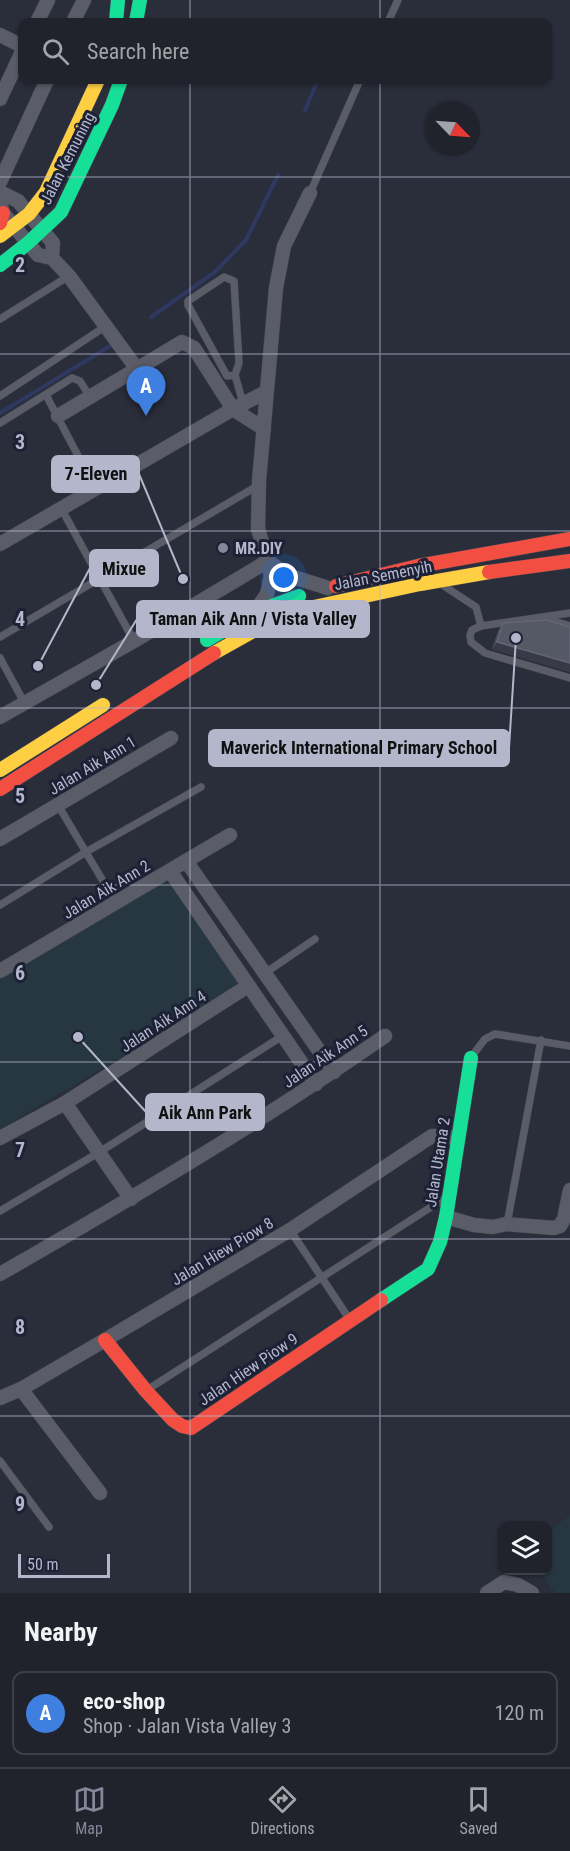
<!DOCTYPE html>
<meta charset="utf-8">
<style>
:root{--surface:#20222c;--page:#282a34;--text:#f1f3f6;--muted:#a2a4a9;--line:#3d3f48;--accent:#848799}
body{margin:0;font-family:"Roboto Condensed",sans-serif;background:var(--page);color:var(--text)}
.controls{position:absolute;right:18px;bottom:18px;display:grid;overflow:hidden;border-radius:12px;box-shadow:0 2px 4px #0004}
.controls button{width:54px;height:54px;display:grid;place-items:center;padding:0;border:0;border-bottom:2px solid var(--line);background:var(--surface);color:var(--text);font:30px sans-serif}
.compass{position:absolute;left:426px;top:102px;width:54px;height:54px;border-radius:50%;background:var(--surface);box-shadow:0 2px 4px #0004;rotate:115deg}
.scale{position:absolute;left:18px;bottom:15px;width:92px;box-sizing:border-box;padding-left:6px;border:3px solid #b4b7cc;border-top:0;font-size:16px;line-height:21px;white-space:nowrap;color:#b4b7cc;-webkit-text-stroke:4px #1c2136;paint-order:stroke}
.you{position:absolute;left:284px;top:578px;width:21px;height:21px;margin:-15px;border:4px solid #fff;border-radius:50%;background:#1a73e8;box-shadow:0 0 0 9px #1a73e833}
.badge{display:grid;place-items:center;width:39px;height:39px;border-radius:50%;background:var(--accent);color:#fff;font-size:20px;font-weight:700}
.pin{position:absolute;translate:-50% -50px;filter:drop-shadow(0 2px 3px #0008)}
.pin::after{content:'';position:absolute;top:32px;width:21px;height:18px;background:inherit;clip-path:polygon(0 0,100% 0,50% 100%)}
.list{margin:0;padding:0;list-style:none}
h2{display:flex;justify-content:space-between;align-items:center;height:78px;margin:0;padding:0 24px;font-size:26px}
h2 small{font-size:20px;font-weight:400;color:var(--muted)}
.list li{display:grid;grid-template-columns:39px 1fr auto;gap:18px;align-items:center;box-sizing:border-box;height:84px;margin:0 12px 12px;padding:0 12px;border:2px solid var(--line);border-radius:12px}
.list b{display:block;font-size:22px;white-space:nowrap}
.list p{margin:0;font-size:20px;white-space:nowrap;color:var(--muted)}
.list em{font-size:20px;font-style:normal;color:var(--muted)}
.icon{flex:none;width:33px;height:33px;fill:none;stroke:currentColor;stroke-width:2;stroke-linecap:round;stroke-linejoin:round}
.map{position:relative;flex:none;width:570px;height:1593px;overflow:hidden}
.search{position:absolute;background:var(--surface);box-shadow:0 2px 4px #0004;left:18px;right:18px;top:18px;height:66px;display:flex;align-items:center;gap:15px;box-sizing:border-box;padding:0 21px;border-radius:12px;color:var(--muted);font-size:22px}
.sheet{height:174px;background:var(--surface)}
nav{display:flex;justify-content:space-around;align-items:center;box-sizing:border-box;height:84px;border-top:2px solid var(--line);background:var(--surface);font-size:16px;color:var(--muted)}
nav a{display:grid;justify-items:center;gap:3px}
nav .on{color:var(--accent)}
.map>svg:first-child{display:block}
.green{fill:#263741}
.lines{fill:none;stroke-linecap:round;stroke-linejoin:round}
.stream{stroke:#2f3860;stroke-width:4}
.lane-casing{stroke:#464953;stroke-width:8}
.street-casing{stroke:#464953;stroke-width:15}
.fast-casing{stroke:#464953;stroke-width:15}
.slow-casing{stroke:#464953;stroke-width:15}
.jam-casing{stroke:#464953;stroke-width:15}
.lane{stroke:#5a5c68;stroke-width:7}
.street{stroke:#5a5c68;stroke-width:14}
.fast{stroke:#16e098;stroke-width:14}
.slow{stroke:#ffcf43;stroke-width:14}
.jam{stroke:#f24e42;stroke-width:14}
.wall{fill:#4a4c59}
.shaded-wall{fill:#383b47}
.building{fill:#555865;stroke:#646675;stroke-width:1.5}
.grid{fill:none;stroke:#b4b7cc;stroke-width:1.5;stroke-opacity:0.55}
.poi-dot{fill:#848799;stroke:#1c2136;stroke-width:2}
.labels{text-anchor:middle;stroke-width:6;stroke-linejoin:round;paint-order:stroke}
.street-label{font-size:16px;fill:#b4b7cc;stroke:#1c2136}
.poi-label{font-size:16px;font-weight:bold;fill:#b4b7cc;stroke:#1c2136;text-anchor:start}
.grid-label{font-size:20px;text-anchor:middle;font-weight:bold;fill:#b4b7cc;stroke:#1c2136;stroke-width:6;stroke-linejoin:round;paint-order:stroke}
.leader{fill:none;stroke:#b4b7cc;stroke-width:2}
.callout-dot{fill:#b4b7cc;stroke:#1c2136;stroke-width:2}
.callout{fill:#b4b7cc;stroke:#b4b7cc;stroke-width:2}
.callout-label{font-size:18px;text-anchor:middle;font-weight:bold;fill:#111}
</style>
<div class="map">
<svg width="570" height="1593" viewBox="0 0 570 1593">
<rect width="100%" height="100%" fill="#2a2d3a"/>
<path class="green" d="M 163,883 L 175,885 L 243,985 L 0,1129 L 0,978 L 156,885 Z
M 570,1516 L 570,1593 L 555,1593 L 540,1571 L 548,1570 L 548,1530 Z"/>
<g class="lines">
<path class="stream" d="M 305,110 L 318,80
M 151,317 L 215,272 L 246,240 L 278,175
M 0,413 L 110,346"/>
<defs>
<path id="lane" d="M 388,22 L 398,0
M 310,193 L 360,80
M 0,319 L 69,276
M 235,375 L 227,376 L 188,305 L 188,301 L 224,277 L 234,281 L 239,363 L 235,375 L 243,403
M 46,395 L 95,488
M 0,396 L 106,326
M 0,423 L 72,378 L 80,381 L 90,397
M 61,508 L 134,641
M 444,586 L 476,607 L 481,626
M 570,613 L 481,626 L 472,630 L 470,635 L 471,642 L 485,653 L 570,678
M 547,619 L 570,626
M 0,637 L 259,485
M 0,658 L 25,704
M 58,805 L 116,903
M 0,905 L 86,852 L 201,787
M 265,973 L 315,939
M 472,1056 L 485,1039 L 495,1034 L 570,1046
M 0,1211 L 98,1153 L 284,1035
M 507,1224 L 541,1040
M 290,1230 L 350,1320
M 147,1390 L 445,1198
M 0,1461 L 49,1527"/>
<path id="street" d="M 37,22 L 48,0
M 73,22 L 84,0
M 0,35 L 22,46
M 0,99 L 22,52
M 0,182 L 47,80
M 0,192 L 18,201 L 53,243 L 52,258
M 0,202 L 3,213 L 38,255 L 52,258 L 69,276 L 137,369
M 58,416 L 182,342 L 194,348 L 233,409 L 264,429
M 0,544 L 233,409 L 266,392
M 268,561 L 287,575 L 328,588
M 256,610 L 267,594 L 271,576 L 268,561 L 258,529 L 259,481 L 276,288 L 284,246 L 310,193
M 0,717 L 134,641 L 268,561
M 0,839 L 171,738
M 186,861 L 334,1072
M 170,871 L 316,1084
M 0,971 L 230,835
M 65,1103 L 131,1199
M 0,1138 L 65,1103 L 248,986
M 446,1217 L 474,1225 L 493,1227 L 506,1224 L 554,1228 L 560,1226 L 564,1219 L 570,1190
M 0,1274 C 131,1199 261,1122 385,1036
M 21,1389 L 100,1493
M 0,1398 L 21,1389 L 105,1340 L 290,1230 L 432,1136 L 458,1138
M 487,1593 L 504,1582 L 518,1585 L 532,1593"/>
<path id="fast" d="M 116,22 L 118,0
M 136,22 L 140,0
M 0,265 L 28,243 L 61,212 L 112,105 L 121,80
M 207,640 L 255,612 L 299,596
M 381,1300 L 428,1269 L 440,1242 L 446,1217 L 471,1058"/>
<path id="slow" d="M 0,236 L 29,214 L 46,192 L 98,80
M 214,653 L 262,626 L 300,610 L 420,584 L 489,572
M 0,770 L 103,705"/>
<path id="jam" d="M 0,223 L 3,213
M 489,572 L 570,561
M 336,586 L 418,566 L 570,539
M 0,789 L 214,653
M 105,1340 L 146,1391 L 173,1420 L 182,1426 L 191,1428 L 381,1300"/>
</defs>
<use href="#lane" class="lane-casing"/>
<use href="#street" class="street-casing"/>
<use href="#fast" class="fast-casing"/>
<use href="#slow" class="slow-casing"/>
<use href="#jam" class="jam-casing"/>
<use href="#lane" class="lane"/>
<use href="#street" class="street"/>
<use href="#fast" class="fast"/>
<use href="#slow" class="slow"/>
<use href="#jam" class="jam"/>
</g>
<path class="wall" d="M 503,623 L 570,627 L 570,672 L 492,649 L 498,631 Z"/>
<path class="shaded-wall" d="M 497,642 L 570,663 L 570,672 L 492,649 Z"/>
<path class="building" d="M 546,620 L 570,627 L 570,663 L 497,642 L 503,623 Z"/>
<path class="grid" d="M 190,0 L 190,22M 380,0 L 380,22M 190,80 L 190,1593M 380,80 L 380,1593M 0,177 L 570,177M 0,354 L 570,354M 0,531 L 570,531M 0,708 L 570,708M 0,885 L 570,885M 0,1062 L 570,1062M 0,1239 L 570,1239M 0,1416 L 570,1416"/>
<circle class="poi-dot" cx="223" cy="548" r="6"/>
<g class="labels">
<g class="street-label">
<text transform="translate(67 158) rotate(-63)" y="6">Jalan Kemuning</text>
<text transform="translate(383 575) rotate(-11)" y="6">Jalan Semenyih</text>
<text transform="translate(92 765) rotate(-31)" y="6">Jalan Aik Ann 1</text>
<text transform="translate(106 889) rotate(-31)" y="6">Jalan Aik Ann 2</text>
<text transform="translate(163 1021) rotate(-33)" y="6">Jalan Aik Ann 4</text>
<text transform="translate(325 1056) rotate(-34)" y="6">Jalan Aik Ann 5</text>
<text transform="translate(437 1162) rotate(-81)" y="6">Jalan Utama 2</text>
<text transform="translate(222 1251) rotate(-31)" y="6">Jalan Hiew Piow 8</text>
<text transform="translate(248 1369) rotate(-34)" y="6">Jalan Hiew Piow 9</text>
</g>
<g class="poi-label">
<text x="235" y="554">MR.DIY</text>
</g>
</g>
<g class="grid-label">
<text x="20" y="272">2</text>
<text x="20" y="449">3</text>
<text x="20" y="626">4</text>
<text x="20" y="803">5</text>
<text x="20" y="980">6</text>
<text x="20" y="1157">7</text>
<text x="20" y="1334">8</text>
<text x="20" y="1511">9</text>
</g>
<path class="leader" d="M183 579L139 474M38 666L90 568M96 685L137 619M516 638L509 748M78 1037L146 1112"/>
<g class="callout-dot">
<circle cx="183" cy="579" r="6"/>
<circle cx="38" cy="666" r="6"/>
<circle cx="96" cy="685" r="6"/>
<circle cx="516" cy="638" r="6"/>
<circle cx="78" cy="1037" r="6"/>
</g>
<g class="callout">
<rect x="52" y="456" width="87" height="36" rx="6"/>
<rect x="90" y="550" width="68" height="36" rx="6"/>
<rect x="137" y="601" width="232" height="36" rx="6"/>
<rect x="209" y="730" width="300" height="36" rx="6"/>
<rect x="146" y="1094" width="118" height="36" rx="6"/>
</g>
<g class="callout-label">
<text x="96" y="480">7-Eleven</text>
<text x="124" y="575">Mixue</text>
<text x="253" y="625">Taman Aik Ann / Vista Valley</text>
<text x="359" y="754">Maverick International Primary School</text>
<text x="205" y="1119">Aik Ann Park</text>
</g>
</svg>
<div class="controls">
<button><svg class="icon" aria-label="layers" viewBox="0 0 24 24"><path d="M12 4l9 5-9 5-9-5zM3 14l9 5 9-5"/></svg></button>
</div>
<svg class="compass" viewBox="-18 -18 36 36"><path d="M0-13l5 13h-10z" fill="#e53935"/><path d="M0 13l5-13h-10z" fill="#a2a4a9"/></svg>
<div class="scale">50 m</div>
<div class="you"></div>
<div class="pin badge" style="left:146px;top:416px;background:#3f7fe0">A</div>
<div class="search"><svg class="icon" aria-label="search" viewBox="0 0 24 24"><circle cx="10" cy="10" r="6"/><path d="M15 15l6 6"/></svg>Search here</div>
</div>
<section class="sheet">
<h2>Nearby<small></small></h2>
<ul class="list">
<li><span class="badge" style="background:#3f7fe0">A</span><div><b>eco-shop</b><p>Shop · Jalan Vista Valley 3</p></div><em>120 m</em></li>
</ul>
</section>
<nav>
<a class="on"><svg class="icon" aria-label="map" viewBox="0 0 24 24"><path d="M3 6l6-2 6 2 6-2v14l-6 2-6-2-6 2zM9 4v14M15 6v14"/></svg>Map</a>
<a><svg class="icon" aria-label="directions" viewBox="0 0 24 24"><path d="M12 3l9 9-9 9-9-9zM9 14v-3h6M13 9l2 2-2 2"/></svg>Directions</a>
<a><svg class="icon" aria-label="saved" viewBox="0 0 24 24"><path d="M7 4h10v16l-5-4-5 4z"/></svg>Saved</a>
</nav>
